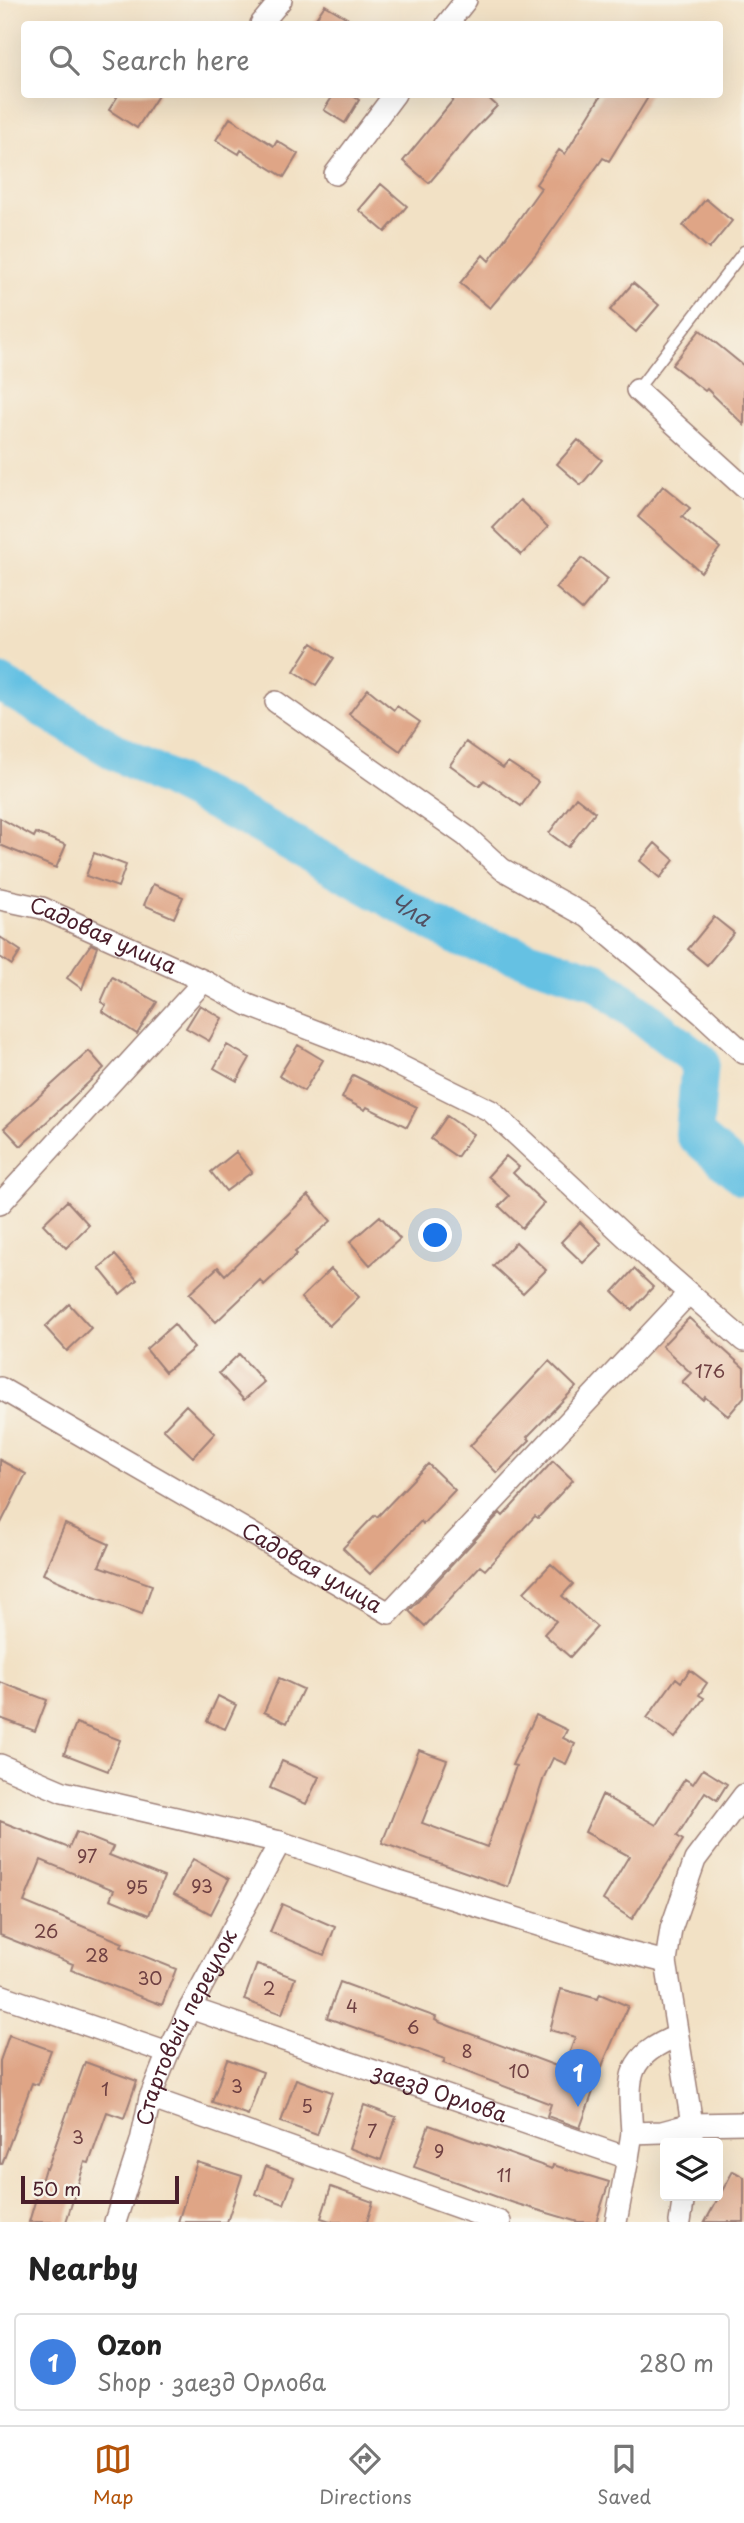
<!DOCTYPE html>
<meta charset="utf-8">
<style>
:root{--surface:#fff;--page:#f2f2f2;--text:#222;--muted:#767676;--line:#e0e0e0;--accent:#b45309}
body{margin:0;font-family:"Playpen Sans",sans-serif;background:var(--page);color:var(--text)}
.controls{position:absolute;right:21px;bottom:21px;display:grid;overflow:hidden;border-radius:7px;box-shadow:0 7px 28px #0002}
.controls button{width:63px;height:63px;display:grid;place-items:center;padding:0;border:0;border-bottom:2px solid var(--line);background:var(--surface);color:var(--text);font:35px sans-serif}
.scale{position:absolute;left:21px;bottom:18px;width:158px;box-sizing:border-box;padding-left:7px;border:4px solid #4a1f2b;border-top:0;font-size:19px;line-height:24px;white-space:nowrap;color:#4a1f2b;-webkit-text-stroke:5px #f7f3e8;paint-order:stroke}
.you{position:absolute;left:436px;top:1236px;width:24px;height:24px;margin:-18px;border:5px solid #fff;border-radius:50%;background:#1a73e8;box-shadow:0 0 0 10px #1a73e833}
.badge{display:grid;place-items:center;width:46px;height:46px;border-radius:50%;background:var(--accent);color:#fff;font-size:23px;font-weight:700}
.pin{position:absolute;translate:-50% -58px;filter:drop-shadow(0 2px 4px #0008)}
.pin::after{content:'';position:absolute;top:37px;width:24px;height:21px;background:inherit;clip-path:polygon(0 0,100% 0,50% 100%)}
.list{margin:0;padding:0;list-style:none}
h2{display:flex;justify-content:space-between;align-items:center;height:91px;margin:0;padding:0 28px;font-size:30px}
h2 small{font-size:23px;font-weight:400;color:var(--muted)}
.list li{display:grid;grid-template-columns:46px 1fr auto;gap:21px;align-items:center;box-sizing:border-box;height:98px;margin:0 14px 14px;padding:0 14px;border:2px solid var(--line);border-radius:7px}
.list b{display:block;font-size:26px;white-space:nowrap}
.list p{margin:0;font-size:23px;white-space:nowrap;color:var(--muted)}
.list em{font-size:23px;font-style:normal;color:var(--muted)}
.icon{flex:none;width:38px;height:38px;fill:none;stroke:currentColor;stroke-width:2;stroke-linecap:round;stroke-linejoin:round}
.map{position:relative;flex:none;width:744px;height:2222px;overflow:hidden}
.search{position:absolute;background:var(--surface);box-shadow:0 7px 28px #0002;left:21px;right:21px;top:21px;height:77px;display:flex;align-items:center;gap:18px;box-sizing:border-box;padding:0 24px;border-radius:7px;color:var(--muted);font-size:26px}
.sheet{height:203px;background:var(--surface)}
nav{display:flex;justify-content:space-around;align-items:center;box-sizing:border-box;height:98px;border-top:2px solid var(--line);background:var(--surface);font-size:19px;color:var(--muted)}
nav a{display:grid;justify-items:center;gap:4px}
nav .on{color:var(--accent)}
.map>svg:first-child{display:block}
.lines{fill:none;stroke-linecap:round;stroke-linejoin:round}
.river{stroke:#65c1e3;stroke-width:38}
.building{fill:#dfa586}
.lane-casing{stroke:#9e8078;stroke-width:13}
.street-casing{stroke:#9e8078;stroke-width:24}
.lane{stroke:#fff;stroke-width:10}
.street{stroke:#fff;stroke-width:21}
.labels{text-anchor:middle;stroke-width:5;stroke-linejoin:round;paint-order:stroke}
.number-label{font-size:18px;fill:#6f4042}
.street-label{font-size:21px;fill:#4a1f2b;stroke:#f7f3e8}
.water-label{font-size:23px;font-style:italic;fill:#525062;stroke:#f7f3e8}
</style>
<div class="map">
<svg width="744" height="2222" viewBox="0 0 744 2222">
<rect width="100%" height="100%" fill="#f7f3e8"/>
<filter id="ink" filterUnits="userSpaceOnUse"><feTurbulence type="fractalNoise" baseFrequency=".0143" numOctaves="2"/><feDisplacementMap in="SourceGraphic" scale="14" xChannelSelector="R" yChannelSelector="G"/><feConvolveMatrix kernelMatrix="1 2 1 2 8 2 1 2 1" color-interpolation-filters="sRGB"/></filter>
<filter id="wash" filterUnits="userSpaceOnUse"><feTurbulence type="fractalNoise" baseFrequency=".00686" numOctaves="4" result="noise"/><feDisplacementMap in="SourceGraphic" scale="28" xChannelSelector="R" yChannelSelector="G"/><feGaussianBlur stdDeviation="1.57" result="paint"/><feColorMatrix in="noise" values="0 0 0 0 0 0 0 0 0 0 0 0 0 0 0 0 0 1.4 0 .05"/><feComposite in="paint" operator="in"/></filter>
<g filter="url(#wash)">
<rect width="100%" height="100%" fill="#f2e1c5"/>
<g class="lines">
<path class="river" id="s1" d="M 0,683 L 116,752 L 258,824 L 456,936 L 596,981 L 700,1061 L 694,1134 L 744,1177"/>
</g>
<g id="blocks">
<path class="building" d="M 325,5 L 357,24 L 312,24 Z
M 119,94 L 159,94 L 137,128 L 109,110 Z
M 334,94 L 350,94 L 359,100 L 345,123 L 324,110 Z
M 458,94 L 484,94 L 497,106 L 471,133 L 429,183 L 403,161 Z
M 602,94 L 650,94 L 609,161 L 603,158 L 535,255 L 490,308 L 460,283 L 483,255 L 489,261 L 541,188 L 536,184 L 559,150 L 565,154 Z
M 230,118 L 274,146 L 277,141 L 298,154 L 284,177 L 241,150 L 239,154 L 216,140 Z
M 381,184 L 407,206 L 385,232 L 359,210 Z
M 706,199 L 732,221 L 709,249 L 683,226 Z
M 633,283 L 659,305 L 636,332 L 610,310 Z
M 700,330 L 744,366 L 744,425 L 707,389 L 705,391 L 672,365 Z
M 578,440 L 602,460 L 581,485 L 557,464 Z
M 663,486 L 690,508 L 682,517 L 720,548 L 701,572 L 638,517 Z
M 520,500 L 548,527 L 521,555 L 493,528 Z
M 582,558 L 608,579 L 582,610 L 556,588 Z
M 312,643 L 334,658 L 316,685 L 294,671 Z
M 368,689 L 394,710 L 397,706 L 420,722 L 400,751 L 349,714 Z
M 466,742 L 503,768 L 508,762 L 538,782 L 521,806 L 484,780 L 479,786 L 450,765 Z
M 576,797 L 595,812 L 568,847 L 549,833 Z
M 0,818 L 34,837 L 36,833 L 66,845 L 56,868 L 0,845 Z
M 655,843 L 674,860 L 660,878 L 640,861 Z
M 94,853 L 126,865 L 118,887 L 86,876 Z
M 153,884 L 183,897 L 174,918 L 144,905 Z
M 714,917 L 734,933 L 707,965 L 688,949 Z
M 0,937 L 21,951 L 12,965 L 0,957 Z
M 91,944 L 97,947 L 82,989 L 67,978 Z
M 112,977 L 157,1002 L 137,1034 L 102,1011 L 106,1005 L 101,1002 Z
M 200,1005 L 222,1018 L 209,1041 L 186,1028 Z
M 227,1045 L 250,1058 L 237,1081 L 214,1068 Z
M 298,1045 L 323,1060 L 304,1091 L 279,1076 Z
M 89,1051 L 104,1068 L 21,1146 L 4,1128 Z
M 353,1075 L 417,1107 L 407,1127 L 367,1107 L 365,1110 L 342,1098 Z
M 447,1116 L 473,1134 L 457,1157 L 431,1139 Z
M 236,1152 L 252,1172 L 226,1191 L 211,1172 Z
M 506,1156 L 519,1167 L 513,1173 L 544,1203 L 522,1228 L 499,1206 L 509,1196 L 488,1176 Z
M 308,1195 L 331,1221 L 295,1252 L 297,1254 L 264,1285 L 260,1280 L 216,1322 L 189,1294 L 218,1267 L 225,1275 Z
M 67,1201 L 89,1225 L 66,1248 L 43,1224 Z
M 380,1216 L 400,1239 L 370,1265 L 350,1242 Z
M 580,1222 L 602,1244 L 583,1263 L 561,1242 Z
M 516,1242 L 546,1270 L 523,1293 L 493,1266 Z
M 115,1255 L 137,1280 L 120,1294 L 99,1268 Z
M 331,1269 L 359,1297 L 329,1326 L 301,1298 Z
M 634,1269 L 653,1287 L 632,1310 L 613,1292 Z
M 69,1304 L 91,1328 L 67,1351 L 45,1327 Z
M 689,1318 L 744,1368 L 744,1397 L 728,1416 L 705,1397 L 703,1400 L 682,1382 L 691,1373 L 662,1346 Z
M 174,1324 L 194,1348 L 165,1372 L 146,1349 Z
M 239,1354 L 264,1382 L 244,1400 L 219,1373 Z
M 549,1361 L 576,1387 L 527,1437 L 530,1440 L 497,1473 L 470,1446 Z
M 186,1405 L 215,1433 L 193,1457 L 163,1429 Z
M 0,1460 L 26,1474 L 0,1525 Z
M 553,1461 L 573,1480 L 538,1518 L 535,1516 L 485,1570 L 480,1566 L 425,1626 L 409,1611 L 500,1513 L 503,1516 Z
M 428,1464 L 455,1490 L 423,1524 L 421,1521 L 370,1574 L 343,1548 L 375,1515 L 377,1517 Z
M 65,1524 L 109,1544 L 99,1566 L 152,1585 L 142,1614 L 94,1597 L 43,1574 Z
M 551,1564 L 573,1584 L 562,1596 L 597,1627 L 570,1657 L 544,1634 L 556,1621 L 524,1592 Z
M 690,1670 L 707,1683 L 699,1695 L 704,1698 L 675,1738 L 647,1718 L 676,1678 L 681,1682 Z
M 279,1678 L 303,1689 L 287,1723 L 264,1712 Z
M 0,1682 L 47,1700 L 35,1731 L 0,1718 Z
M 218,1696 L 236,1705 L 225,1729 L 207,1721 Z
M 536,1715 L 567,1730 L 563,1738 L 575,1744 L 566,1764 L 553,1758 L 544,1777 L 508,1887 L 382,1843 L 419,1750 L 447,1760 L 422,1823 L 487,1847 L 516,1766 L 512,1765 Z
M 76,1723 L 120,1740 L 108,1771 L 64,1754 Z
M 282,1761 L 319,1777 L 306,1804 L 270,1788 Z
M 703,1769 L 727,1784 L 717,1800 L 705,1792 L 677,1836 L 683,1840 L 632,1919 L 603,1900 L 629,1856 L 585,1832 L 602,1795 L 656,1825 L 685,1779 L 693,1784 Z
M 0,1821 L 69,1848 L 76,1832 L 113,1847 L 109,1855 L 164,1877 L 149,1915 L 110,1899 L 114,1890 L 41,1860 L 24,1902 L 123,1943 L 121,1947 L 176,1969 L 162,2005 L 71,1970 L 73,1964 L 0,1935 Z
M 193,1859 L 229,1879 L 211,1914 L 174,1894 Z
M 282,1904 L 335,1927 L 324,1955 L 270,1932 Z
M 257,1964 L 295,1978 L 282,2014 L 244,2000 Z
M 340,1982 L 436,2017 L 435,2020 L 439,2022 L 564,2069 L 575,2037 L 550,2030 L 561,1989 L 598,1999 L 600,1994 L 628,2006 L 604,2061 L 580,2128 L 547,2116 L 551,2104 L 443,2063 L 445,2059 L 327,2018 Z
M 9,2035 L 51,2050 L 38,2085 L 32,2083 L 2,2164 L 0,2164 L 0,2061 Z
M 227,2059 L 263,2072 L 248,2115 L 212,2102 Z
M 85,2062 L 137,2081 L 124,2118 L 107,2112 L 89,2163 L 85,2162 L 66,2222 L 29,2222 L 45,2168 L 47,2169 Z
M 296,2079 L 332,2092 L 317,2135 L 281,2122 Z
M 364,2105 L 396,2117 L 381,2160 L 349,2148 Z
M 429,2125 L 552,2169 L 553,2165 L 609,2182 L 596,2222 L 578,2222 L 514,2203 L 414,2167 Z
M 197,2162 L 242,2176 L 227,2222 L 178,2222 Z
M 266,2166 L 294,2177 L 284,2204 L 256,2194 Z
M 733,2171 L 744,2177 L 744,2222 L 705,2222 Z
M 331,2187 L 373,2202 L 367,2222 L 334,2222 L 321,2218 Z"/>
</g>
</g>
<g filter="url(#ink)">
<use href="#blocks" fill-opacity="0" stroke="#9e8078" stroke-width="2"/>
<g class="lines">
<defs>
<path id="lane" d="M 637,390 L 744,251"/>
<g id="street">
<path d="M 261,24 L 281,0"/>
<path d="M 447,24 L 466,0"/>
<path d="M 335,174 L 395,94"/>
<path d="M 637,390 L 744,487"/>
<path d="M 276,702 L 466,836 L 502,869 L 588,917 L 702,1014 L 744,1053"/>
<path id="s2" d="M 0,899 L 42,908 L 204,981 L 248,1005 L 382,1057 L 491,1111 L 642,1252 L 744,1341"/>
<path d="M 0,1204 L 204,981"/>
<path id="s3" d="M 0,1388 L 389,1613 L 689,1293"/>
<path d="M 0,1765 L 63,1792 L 280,1842 L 386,1878 L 622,1951 L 666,1962"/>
<path d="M 0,1995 L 168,2053"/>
<path id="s4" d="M 190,2008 L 628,2158 L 616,2222"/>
<path d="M 150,2098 L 500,2222"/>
<path d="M 632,2133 C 629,2081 622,2058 677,2036"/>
<path d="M 692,2143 L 692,2124 L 666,1962 L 671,1929 L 695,1860 L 744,1795"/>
<path d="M 628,2158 L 632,2133 L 662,2132 L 692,2124 L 744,2123"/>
<path id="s5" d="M 115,2222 L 141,2141 L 150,2098 L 168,2053 L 190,2008 L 280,1842"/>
<path d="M 680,2222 L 684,2196"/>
</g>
</defs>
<use href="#lane" class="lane-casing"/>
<use href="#street" class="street-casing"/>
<use href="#lane" class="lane"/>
<use href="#street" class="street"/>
</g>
</g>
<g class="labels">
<g class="number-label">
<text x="710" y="1378">176</text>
<text x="87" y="1863">97</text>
<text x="202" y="1893">93</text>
<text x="137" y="1894">95</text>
<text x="46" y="1938">26</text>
<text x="97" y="1962">28</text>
<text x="150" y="1985">30</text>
<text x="269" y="1995">2</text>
<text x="352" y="2013">4</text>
<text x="413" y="2034">6</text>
<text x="467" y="2058">8</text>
<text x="519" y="2078">10</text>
<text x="237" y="2093">3</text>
<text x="105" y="2096">1</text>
<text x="307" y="2113">5</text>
<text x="372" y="2138">7</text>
<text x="78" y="2144">3</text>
<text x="439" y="2158">9</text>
<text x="504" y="2182">11</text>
</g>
<g class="street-label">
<text dy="7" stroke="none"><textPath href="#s2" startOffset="110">Садовая улица</textPath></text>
<text dy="7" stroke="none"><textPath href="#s3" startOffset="360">Садовая улица</textPath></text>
<text dy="7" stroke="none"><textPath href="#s5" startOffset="208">Стартовый переулок</textPath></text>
<text dy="7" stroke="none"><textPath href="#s4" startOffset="264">заезд Орлова</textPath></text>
</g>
<g class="water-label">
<text dy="8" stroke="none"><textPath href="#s1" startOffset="469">Чла</textPath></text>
</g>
</g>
</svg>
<div class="controls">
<button><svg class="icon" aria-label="layers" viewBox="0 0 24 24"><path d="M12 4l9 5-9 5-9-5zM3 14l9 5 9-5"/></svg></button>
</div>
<div class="scale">50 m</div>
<div class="you"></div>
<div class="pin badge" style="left:578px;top:2107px;background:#3f7fe0">1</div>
<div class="search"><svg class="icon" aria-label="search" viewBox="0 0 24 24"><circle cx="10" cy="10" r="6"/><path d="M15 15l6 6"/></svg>Search here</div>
</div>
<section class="sheet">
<h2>Nearby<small></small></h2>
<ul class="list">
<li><span class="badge" style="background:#3f7fe0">1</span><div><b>Ozon</b><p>Shop · заезд Орлова</p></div><em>280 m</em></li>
</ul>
</section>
<nav>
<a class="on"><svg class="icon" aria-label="map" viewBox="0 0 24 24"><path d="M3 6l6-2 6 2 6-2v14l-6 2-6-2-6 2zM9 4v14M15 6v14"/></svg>Map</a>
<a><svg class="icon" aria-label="directions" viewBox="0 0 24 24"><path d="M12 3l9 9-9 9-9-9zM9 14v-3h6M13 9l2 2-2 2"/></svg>Directions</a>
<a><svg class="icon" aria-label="saved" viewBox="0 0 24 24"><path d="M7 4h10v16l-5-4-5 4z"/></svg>Saved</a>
</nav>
